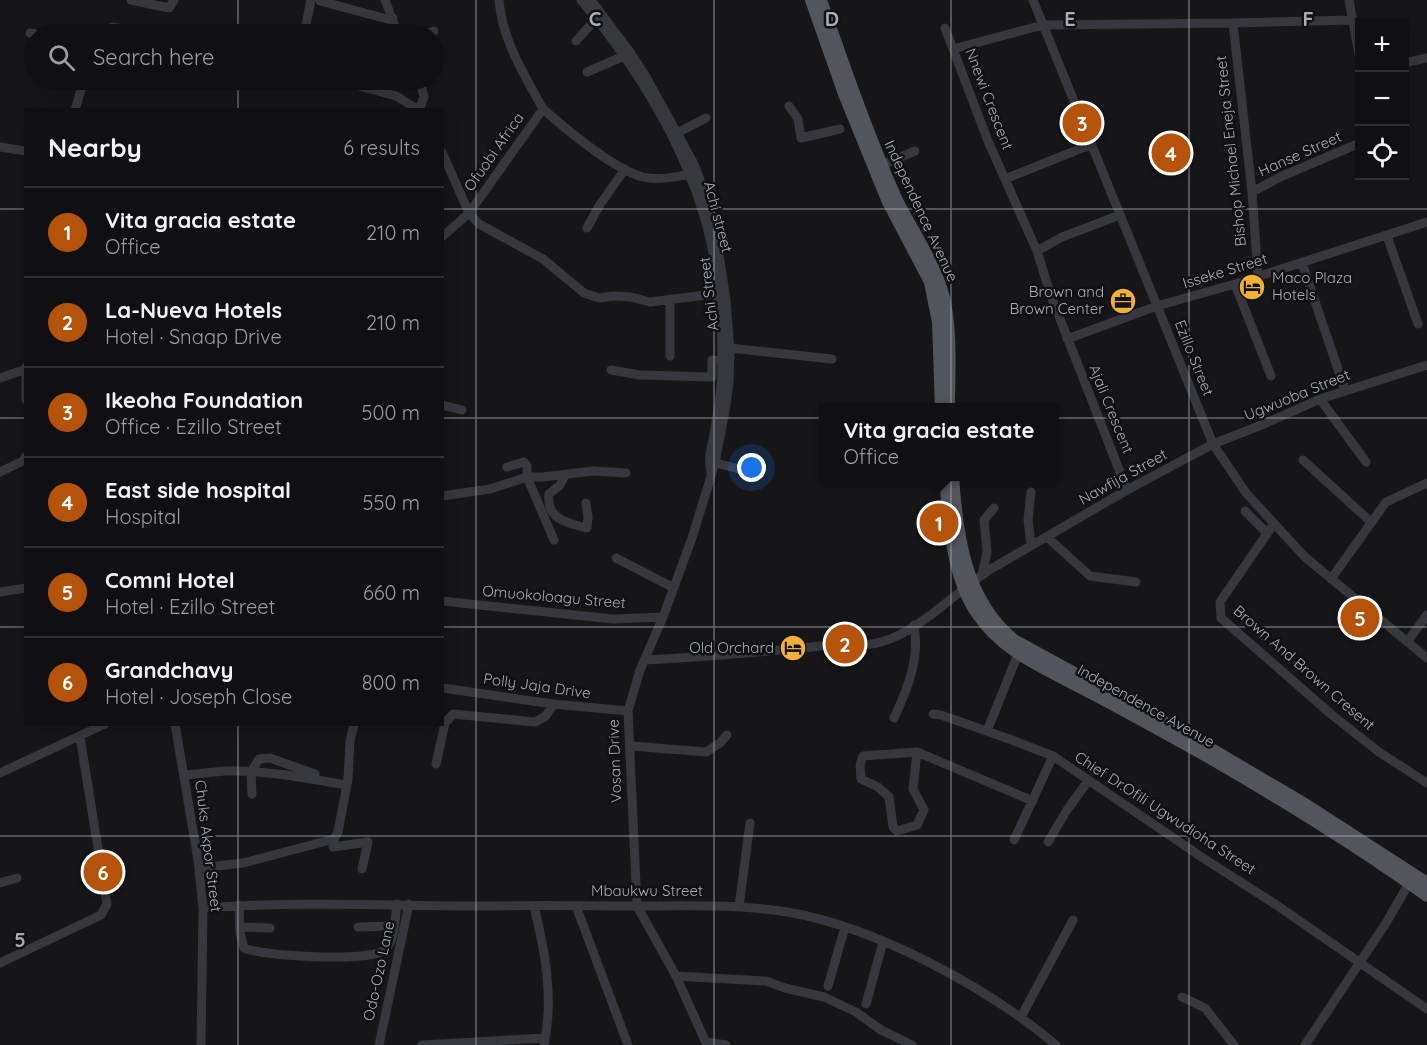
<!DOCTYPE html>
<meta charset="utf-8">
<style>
:root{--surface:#101012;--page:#1e1e20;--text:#f1f3f6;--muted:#9c9d9f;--line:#303032;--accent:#b45309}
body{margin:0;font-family:Quicksand,sans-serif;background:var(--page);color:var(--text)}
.controls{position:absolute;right:18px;top:18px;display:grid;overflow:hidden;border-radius:0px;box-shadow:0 3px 15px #0003}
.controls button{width:54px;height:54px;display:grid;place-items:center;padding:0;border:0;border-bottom:2px solid var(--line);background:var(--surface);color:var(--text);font:30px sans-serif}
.you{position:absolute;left:752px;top:468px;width:21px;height:21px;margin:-15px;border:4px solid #fff;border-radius:50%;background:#1a73e8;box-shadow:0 0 0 9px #1a73e833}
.badge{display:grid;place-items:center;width:39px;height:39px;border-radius:50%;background:var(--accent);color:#fff;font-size:20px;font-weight:700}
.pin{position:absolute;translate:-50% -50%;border:3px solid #fff;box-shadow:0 2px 6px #0006}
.popup{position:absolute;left:819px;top:403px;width:240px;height:78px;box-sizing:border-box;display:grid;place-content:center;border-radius:0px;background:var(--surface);filter:drop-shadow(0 2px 4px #0005);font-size:20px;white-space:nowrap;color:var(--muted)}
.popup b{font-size:22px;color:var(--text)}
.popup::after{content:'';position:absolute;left:50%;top:100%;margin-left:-12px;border:12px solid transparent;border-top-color:var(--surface)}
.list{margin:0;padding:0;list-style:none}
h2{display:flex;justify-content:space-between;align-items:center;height:78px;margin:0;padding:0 24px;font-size:26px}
h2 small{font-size:20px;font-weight:400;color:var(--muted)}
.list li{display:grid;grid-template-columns:39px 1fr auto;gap:18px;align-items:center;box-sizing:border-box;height:90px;padding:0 24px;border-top:2px solid var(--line)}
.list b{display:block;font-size:22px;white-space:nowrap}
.list p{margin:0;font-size:20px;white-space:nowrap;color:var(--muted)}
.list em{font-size:20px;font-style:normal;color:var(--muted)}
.icon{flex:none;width:33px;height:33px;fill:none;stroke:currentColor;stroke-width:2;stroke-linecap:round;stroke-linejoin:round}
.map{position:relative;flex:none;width:1427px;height:1045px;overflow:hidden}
.search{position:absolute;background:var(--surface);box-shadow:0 3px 15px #0003;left:24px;top:24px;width:420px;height:66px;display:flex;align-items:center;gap:15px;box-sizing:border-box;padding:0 21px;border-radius:33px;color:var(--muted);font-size:22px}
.panel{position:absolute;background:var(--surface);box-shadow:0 3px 15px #0003;left:24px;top:108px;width:420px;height:618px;border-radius:0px}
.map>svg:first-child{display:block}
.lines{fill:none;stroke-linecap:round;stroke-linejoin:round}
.minor{stroke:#37383d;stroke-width:9}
.major{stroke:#53555c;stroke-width:12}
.grid{fill:none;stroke:#a8adb8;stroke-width:1.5;stroke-opacity:0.55}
.labels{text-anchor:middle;stroke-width:5;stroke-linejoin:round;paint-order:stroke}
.street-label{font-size:15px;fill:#a8adb8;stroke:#111113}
.poi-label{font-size:15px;fill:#a8adb8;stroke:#111113;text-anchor:end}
.grid-label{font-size:20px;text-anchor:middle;font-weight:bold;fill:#a8adb8;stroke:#111113;stroke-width:5;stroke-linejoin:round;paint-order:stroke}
</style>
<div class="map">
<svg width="1427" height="1045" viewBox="0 0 1427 1045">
<rect width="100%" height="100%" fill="#161618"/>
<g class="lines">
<path class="minor" d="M 131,0 L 169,8 L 174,0
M 385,0 C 390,11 392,26 400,34
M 499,0 C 502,40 524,74 543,109 C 567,130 613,169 643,177 C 659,181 678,177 694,173
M 581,0 C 645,76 701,170 716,270 C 721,301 722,333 722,365 C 722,386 719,407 715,428 C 713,444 707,457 711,472
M 591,0 L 630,52 L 646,77 L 694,164 L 703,188 L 716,237 L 726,299 L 730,353 L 729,381 L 726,406 L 715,463 L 692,538 L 663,617 L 640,670 L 628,711 L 637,906 L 676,976 L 707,1045
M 1033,0 L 1213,444 L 1246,493 L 1305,557 L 1427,658
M 1349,0 L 1360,61
M 320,1 L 391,20 L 393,18
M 1233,23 L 1252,192 L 1258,276
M 945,28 L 988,141 L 1037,251
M 30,33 L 35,34
M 102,34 L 112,27 L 151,34
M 304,34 L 311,0
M 425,34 L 434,31
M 576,41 L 596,19
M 953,49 L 1043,25 L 1233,23 L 1351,20
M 1404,63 L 1427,58
M 587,72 L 624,56
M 337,80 L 396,96 L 419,110
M 789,106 L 798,119 L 801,138 L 840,129
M 75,110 L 84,80
M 419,110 L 424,97 L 420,80
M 677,133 L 706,118
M 0,147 L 26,151
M 442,152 L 469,213 L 479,224 L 543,259 L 584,293 L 599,298 L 614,296 L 631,297 L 650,302 L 722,293
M 882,165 L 915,151
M 1005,179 L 1092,144
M 1252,192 L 1280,177 L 1360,143
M 1120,215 L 1062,237 L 1037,251 L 1051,296 L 1127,490
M 587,228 L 599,206 L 625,169
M 1387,236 L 1418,324
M 442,237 L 469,213 L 543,109
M 1302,263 L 1345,390
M 1235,284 L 1271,376
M 670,299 L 670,356
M 1067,339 L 1157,306 L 1235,284 L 1427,222
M 729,348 L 832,359
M 26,367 L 26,400
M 611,370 L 640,375 L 712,377 L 712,360 L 722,361
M 0,378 L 26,369
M 1320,399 L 1366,462
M 442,405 L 462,410
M 1303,460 L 1371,522
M 715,463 L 760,474
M 507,467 L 524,462 L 527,466 L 527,477 L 554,540
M 0,472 L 23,461 L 26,456
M 565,475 L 560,485 L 549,494 C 546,519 567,523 587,528 L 588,517 L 586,503
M 442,496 L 490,489 L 527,477 L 543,477 L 593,471 L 626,473
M 1245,511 L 1267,533
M 1273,525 L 1220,602 L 1221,618 L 1332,715 L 1379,752 L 1427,783
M 1047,537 L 1090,576 L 1136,582
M 1031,545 L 1028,520 L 1031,492
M 616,558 L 674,588
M 982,575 L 987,552 L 984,520 L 994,508
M 1331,579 L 1386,502 L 1427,483
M 0,592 L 26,588
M 442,601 L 613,619 L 663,617
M 1407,642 L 1427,615
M 644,660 C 704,657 763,652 822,646 C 838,645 866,647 881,642 C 922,630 955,592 991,569 L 1127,490 L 1213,444 L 1264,424 L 1320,399 L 1427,365
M 443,688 L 553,704 L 628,711
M 933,714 L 941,715 L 1012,740 L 1053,756 L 1203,858 L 1275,904 L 1427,1009
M 894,718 C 908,688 920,658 914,625
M 175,724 L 198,860 L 203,908 L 201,1045
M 989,726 L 1018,654
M 631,746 L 706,752 L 720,743 L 727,735
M 917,752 L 913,789 L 924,810 L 917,825 L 897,831 L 893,827 L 889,797 L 878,787 L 861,779 L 860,765 L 863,756 L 917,752 L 1033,801
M 436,764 L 445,723 L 453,714 L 535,722 L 546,716 L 553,704
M 0,773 L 105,724
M 184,775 C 198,774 212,772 226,771 C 266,770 307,778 346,785
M 252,794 L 251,772 L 259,759 L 270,758 L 315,774
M 334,839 L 333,847 L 368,842 L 362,869
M 1014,840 L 1053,756
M 1048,842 L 1067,810 L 1088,781
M 199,868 L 243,863 L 334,839 L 338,832 L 348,779 L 350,741 L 354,724
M 0,883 L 17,878
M 239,905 L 240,933 L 244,948 C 261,956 374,963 386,949 C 395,940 395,917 397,904
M 534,906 C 545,952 554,997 544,1045
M 576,906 L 628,1045
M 739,907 L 750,823
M 203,908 C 301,901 399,906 497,906 C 544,905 591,906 638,906 C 687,906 737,904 787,912 C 876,927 987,987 1056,1045
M 240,927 L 270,928
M 358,927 L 393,926
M 0,963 L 101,915 L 107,904 L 80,737
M 676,976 L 766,981 L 785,988 L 824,997 L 856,1012 L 881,1030 L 912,1045
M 828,986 L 845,927
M 1182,997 L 1205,1008 L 1234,1045
M 866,1004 L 883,942
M 1021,1017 L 1073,920
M 706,1042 L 726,1045
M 379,1045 L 409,904
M 422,1045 L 545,1038
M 1305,1045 L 1386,923 L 1412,878"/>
<path class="major" d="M 811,0 L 844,94 L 888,202 L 930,282 L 938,322 L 941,408
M 821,0 C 844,66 867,132 895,196 C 911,230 935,261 944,298 C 952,333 949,372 949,408
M 945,476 C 948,518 952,577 976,612 C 1003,654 1051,671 1093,694 C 1129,713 1165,733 1201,753 C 1278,797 1355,844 1427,896
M 953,476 C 957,536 965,600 1014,640 L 1179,730 L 1305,804 L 1427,883"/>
</g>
<path class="grid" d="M 238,0 L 238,34M 476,0 L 476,1045M 714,0 L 714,1045M 951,0 L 951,1045M 1189,0 L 1189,1045M 238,80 L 238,110M 0,209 L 26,209M 442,209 L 1427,209M 0,418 L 26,418M 442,418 L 1427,418M 0,627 L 26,627M 442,627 L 1427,627M 238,724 L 238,1045M 0,836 L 1427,836"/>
<defs>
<symbol id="hotel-disc" viewBox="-11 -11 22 22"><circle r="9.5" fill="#f2b134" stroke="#111113"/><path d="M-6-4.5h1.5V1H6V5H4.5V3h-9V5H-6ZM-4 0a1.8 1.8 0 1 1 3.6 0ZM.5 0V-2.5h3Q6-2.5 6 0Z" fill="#111"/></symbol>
<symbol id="office-disc" viewBox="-11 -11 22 22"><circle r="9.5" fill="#f2b134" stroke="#111113"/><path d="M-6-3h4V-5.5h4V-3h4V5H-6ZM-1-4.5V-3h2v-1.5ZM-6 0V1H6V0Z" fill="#111"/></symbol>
</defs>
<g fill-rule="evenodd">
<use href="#hotel-disc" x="1237" y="272" width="30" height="30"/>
<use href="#office-disc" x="1108" y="286" width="30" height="30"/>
<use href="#hotel-disc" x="778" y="633" width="30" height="30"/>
</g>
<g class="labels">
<g class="street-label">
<text transform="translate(989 99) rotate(69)" y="5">Nnewi Crescent</text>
<text transform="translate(1231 151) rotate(-96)" y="5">Bishop Michael Eneja Street</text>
<text transform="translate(494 152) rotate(-55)" y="5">Ofuobi Africa</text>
<text transform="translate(1300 154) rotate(-24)" y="5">Hanse Street</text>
<text transform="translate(921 211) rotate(65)" y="5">Independence Avenue</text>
<text transform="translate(718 217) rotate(75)" y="5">Achi street</text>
<text transform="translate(1225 271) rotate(-17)" y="5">Isseke Street</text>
<text transform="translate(709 294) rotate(-97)" y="5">Achi Street</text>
<text transform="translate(1194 358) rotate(68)" y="5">Ezillo Street</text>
<text transform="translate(1297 395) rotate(-22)" y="5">Ugwuoba Street</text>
<text transform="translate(1111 409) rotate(68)" y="5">Ajali Crescent</text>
<text transform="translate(1123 477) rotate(-29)" y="5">Nawfija Street</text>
<text transform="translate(554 597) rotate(5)" y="5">Omuokoloagu Street</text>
<text transform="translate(1304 668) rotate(41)" y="5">Brown And Brown Cresent</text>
<text transform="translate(537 686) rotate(8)" y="5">Polly Jaja Drive</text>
<text transform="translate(1146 706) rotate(29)" y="5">Independence Avenue</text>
<text transform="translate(615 761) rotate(-92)" y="5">Vosan Drive</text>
<text transform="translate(1165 813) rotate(33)" y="5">Chief Dr.Ofili Ugwudioha Street</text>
<text transform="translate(208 846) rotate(83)" y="5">Chuks Akpor Street</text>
<text x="647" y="896">Mbaukwu Street</text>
<text transform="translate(379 971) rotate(-78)" y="5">Odo-Ozo Lane</text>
</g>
<g class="poi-label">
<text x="1272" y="283" text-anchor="start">Maco Plaza<tspan x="1272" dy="17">Hotels</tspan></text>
<text x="1104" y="297">Brown and<tspan x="1104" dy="17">Brown Center</tspan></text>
<text x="774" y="653">Old Orchard</text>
</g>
</g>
<g class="grid-label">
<text x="595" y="26">C</text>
<text x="832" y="26">D</text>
<text x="1070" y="26">E</text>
<text x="1308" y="26">F</text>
<text x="20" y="947">5</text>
</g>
</svg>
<div class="controls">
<button>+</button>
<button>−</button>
<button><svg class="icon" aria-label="locate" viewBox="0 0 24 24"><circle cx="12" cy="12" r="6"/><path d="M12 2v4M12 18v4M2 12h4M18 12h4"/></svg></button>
</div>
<div class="you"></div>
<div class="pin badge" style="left:939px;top:523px">1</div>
<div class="popup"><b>Vita gracia estate</b>Office</div>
<div class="pin badge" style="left:845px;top:644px">2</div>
<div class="pin badge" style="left:1082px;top:123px">3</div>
<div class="pin badge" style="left:1171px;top:153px">4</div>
<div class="pin badge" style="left:1360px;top:618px">5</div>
<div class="pin badge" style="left:103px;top:872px">6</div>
<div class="search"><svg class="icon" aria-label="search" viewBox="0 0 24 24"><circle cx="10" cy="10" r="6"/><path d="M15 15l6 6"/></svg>Search here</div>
<section class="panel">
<h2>Nearby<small>6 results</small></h2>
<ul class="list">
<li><span class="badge">1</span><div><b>Vita gracia estate</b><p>Office</p></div><em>210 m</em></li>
<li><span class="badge">2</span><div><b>La-Nueva Hotels</b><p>Hotel · Snaap Drive</p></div><em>210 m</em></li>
<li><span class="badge">3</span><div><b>Ikeoha Foundation</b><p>Office · Ezillo Street</p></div><em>500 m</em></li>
<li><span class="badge">4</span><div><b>East side hospital</b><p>Hospital</p></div><em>550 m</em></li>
<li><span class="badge">5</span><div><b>Comni Hotel</b><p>Hotel · Ezillo Street</p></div><em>660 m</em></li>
<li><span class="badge">6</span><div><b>Grandchavy</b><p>Hotel · Joseph Close</p></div><em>800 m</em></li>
</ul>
</section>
</div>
